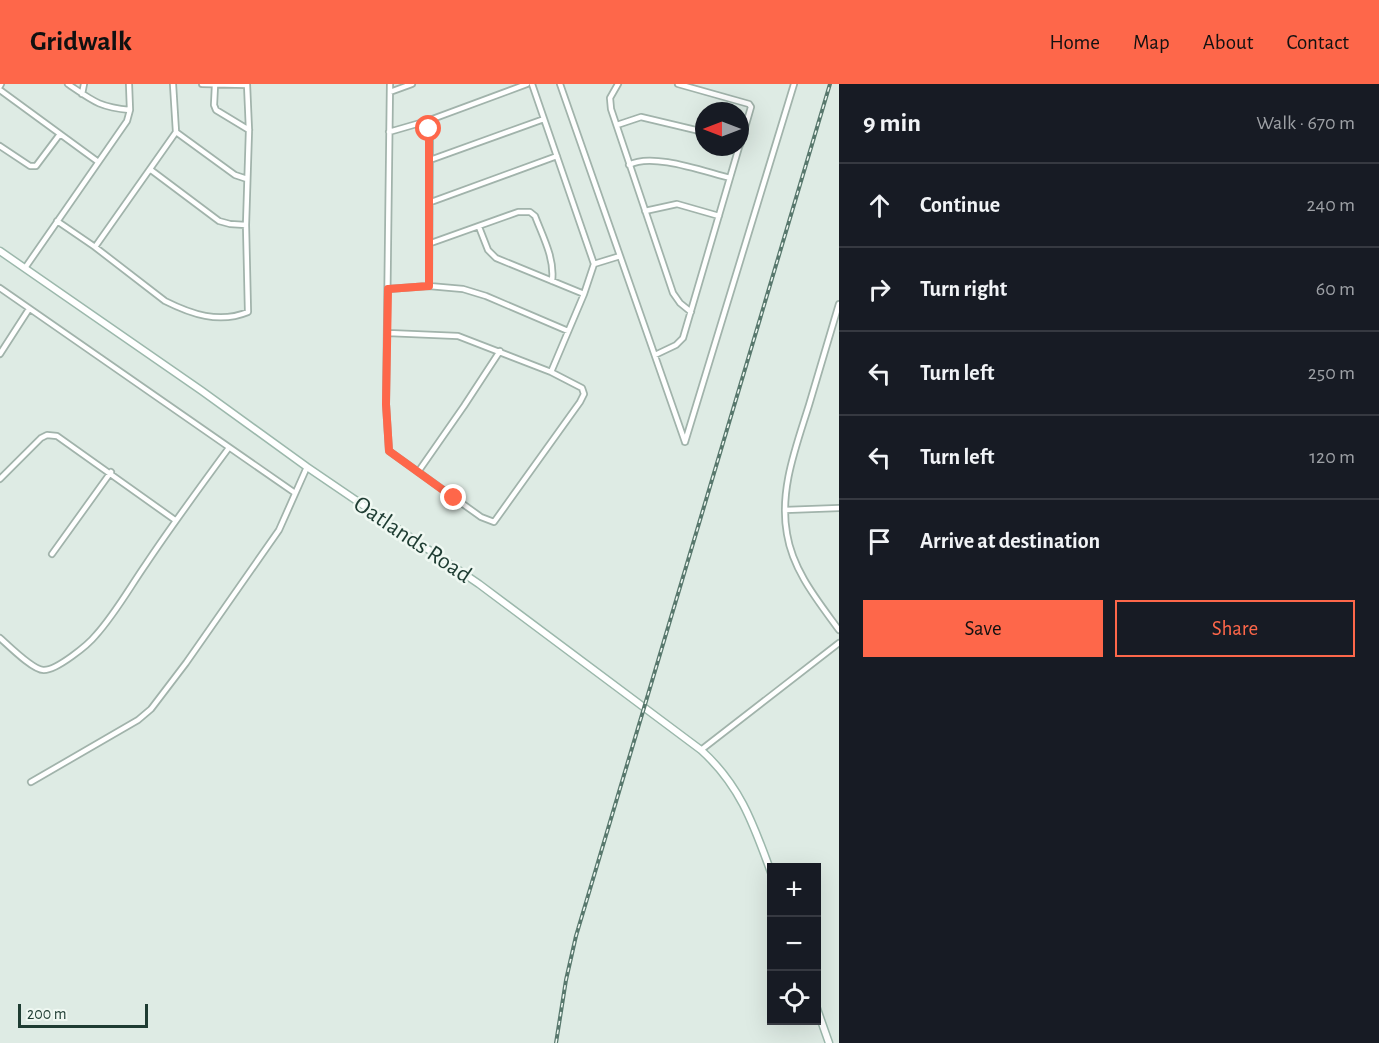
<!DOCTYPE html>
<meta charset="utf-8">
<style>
:root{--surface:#171b24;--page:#242831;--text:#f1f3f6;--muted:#9ea1a6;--line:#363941;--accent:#fe674a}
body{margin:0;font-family:"Alegreya Sans",sans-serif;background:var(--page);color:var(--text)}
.controls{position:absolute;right:18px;bottom:18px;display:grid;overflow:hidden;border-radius:0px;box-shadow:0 6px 24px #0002}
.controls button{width:54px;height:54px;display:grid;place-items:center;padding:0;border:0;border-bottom:2px solid var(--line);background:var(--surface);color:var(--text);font:30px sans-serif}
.compass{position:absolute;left:695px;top:18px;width:54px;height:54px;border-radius:50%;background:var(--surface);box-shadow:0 6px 24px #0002;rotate:270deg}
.scale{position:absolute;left:18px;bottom:15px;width:130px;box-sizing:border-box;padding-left:6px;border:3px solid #1e3c32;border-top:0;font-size:16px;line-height:21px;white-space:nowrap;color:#1e3c32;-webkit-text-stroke:4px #eff8f2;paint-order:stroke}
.stop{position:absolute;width:18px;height:18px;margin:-14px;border:4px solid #fe674a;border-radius:50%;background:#fff}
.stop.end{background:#fe674a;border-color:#fff;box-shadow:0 2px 6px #0008}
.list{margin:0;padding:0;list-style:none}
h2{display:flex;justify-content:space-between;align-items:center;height:78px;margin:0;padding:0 24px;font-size:26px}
h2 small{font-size:20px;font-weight:400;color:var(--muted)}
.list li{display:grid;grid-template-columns:39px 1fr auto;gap:18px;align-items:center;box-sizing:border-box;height:84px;padding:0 24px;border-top:2px solid var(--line)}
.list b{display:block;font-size:22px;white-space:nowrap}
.list em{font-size:20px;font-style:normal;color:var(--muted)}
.actions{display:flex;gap:12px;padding:18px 24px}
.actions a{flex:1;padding:14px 0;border:2px solid var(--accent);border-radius:0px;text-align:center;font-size:21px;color:var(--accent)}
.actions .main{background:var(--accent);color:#111}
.icon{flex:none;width:33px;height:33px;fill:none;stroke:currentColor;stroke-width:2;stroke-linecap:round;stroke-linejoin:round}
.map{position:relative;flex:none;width:839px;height:959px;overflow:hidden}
header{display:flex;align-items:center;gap:36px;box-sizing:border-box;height:84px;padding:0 30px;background:var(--accent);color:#111}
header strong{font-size:28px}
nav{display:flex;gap:33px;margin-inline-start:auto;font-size:21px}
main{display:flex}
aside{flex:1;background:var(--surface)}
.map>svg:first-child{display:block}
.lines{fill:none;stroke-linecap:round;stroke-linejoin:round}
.street-casing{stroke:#a1b3ab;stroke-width:8}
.secondary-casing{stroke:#9cb8ac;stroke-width:9}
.street{stroke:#fff;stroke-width:4.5}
.secondary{stroke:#fff;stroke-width:6}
.rail-casing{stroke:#58786d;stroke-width:4}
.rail{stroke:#eff8f2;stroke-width:1.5;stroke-dasharray:4.5;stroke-linecap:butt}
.route{stroke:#fe674a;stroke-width:8}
.labels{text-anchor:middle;stroke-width:5;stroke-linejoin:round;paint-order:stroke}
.street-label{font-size:24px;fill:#1e3c32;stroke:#eff8f2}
</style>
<header>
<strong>Gridwalk</strong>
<nav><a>Home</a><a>Map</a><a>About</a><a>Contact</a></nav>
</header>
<main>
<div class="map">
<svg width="839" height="959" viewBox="0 0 839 959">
<rect width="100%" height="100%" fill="#deebe4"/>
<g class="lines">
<defs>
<path id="street" d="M 68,0 C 93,17 99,23 130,26
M 202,0 L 247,1
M 532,0 L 594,180 L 584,210 L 551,288
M 560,0 L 685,358
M 618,0 L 610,14 L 611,25 L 673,209 L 680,219 L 691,228
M 678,0 L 749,20 L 751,23 L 740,61
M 215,1 L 214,21 L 216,26 L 249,46
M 0,2 L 1,0
M 0,6 L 97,77
M 390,8 L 412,0
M 82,10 L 84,0
M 617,41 L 641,33 L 704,48
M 176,48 L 235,91 L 247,95
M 389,48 L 427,37 L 527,0
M 0,62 L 30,82 L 36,82 L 60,50
M 430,76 L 544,35
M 629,81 C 652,68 705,88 730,94
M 151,86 L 219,137 L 230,140 L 246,141
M 431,118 L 557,72
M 645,127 L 677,120 L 719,132
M 57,137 L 95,163 L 176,48 L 173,0
M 479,143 L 488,166 L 496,174 L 584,210
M 431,159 L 518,128 L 530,128 L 535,132 C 543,153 555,175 552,197
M 95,163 L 165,217 C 191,230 219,240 248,228 L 246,141 L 249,46 L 247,0
M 594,180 L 620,172
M 25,184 L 127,37 L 130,26 L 129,0
M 429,202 L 463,205 L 486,212 L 568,247
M 0,204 L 295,409
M 388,205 L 429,202 L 430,48 L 427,37
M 839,220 C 829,254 819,287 809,321 C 796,363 779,406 787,450 C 793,487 818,517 839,546
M 388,249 L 458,252 L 551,288 L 582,304 L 584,310 L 580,318 L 494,438 L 481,433 L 389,367 L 386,320 L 390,0
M 0,270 L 29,225
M 655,271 L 676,261 L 683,254 L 739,63
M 685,358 L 794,0
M 418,388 L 464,322 L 500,267
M 0,395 L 41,354 L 47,351 L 57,352 L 175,436
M 785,426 L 839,424
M 52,470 L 111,388
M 0,554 C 9,562 34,587 44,586 C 57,586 88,561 96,551 C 115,530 130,503 146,480 C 172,441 200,403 228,365
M 701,666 L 839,559
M 31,698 L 138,636 L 151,625 L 186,579 L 279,446 L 307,383"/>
<path id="secondary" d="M 0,167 L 202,307 L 307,383 L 479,500 L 701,666 C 741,702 754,742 772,791
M 816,922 L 829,959"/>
</defs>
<use href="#street" class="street-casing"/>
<use href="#secondary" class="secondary-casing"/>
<use href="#street" class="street"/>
<use href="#secondary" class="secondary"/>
<defs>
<path id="rail" d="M 556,959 L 566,896 L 576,852 L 830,0"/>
</defs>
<use href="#rail" class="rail-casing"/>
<use href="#rail" class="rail"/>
</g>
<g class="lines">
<path class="route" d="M 429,45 L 429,202 L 388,205 L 386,320 L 389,367 L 454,414"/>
</g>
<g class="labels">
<g class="street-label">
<text transform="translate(413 455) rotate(34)" y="8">Oatlands Road</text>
</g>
</g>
</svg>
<div class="controls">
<button>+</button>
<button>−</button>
<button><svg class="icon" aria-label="locate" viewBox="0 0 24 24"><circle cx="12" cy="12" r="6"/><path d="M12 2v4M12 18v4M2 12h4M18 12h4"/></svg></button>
</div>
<svg class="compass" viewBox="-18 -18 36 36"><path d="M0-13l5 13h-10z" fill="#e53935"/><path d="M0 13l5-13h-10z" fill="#9ea1a6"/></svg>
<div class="scale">200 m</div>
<div class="stop" style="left:429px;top:45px"></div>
<div class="stop end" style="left:454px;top:414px"></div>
</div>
<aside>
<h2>9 min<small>Walk · 670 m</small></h2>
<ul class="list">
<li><svg class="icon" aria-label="ahead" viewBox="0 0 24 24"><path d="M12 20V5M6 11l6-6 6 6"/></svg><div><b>Continue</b></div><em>240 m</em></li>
<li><svg class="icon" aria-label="right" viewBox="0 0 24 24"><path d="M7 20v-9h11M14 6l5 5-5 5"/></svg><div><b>Turn right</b></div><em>60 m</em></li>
<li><svg class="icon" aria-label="left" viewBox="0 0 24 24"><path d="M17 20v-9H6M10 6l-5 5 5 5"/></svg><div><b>Turn left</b></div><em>250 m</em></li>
<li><svg class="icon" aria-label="left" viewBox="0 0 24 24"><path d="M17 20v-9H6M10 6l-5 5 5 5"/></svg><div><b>Turn left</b></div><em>120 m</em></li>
<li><svg class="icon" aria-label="arrive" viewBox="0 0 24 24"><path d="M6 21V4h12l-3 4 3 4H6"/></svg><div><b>Arrive at destination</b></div></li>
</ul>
<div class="actions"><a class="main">Save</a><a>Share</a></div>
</aside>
</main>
